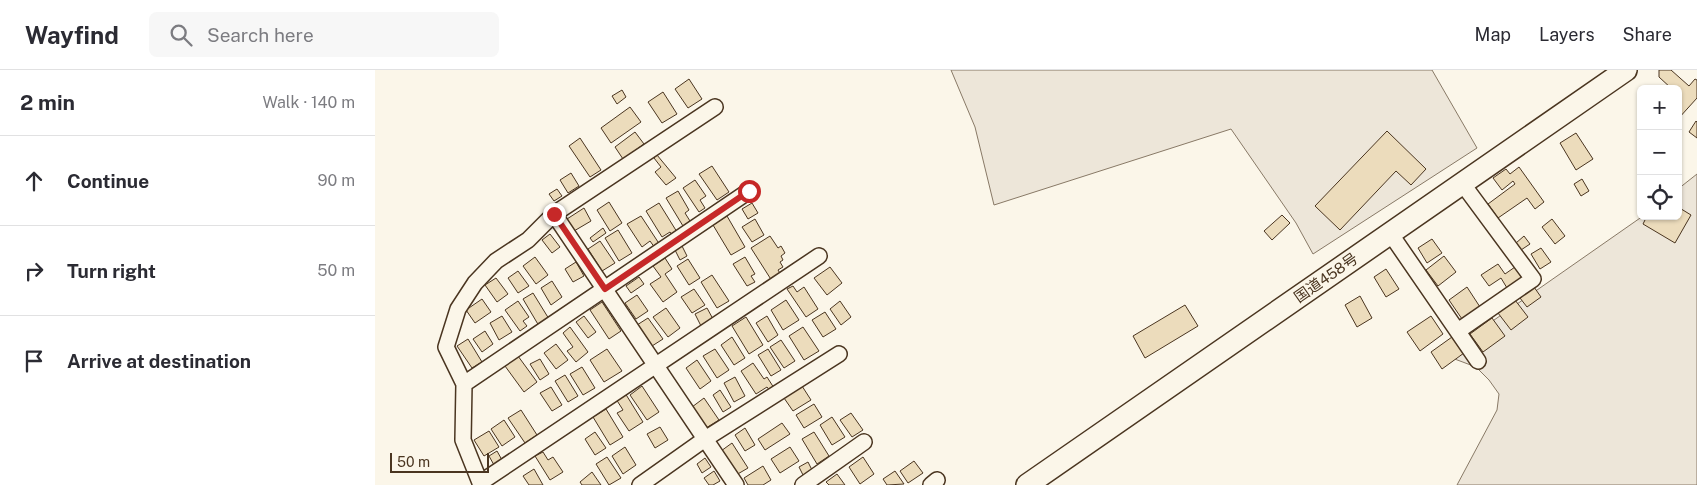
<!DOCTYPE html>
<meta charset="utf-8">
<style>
:root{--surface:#fff;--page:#f7f7f7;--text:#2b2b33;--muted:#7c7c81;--line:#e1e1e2}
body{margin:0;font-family:"Public Sans","Noto Sans JP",sans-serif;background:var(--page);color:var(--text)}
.controls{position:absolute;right:15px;top:15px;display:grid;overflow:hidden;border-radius:8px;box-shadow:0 1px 4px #0004}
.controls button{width:45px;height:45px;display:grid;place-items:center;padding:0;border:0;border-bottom:1px solid var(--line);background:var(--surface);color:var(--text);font:25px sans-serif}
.scale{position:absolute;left:15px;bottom:12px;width:99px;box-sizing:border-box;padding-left:5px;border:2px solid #4a3520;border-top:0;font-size:14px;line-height:18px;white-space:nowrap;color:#4a3520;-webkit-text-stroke:4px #fbf6e9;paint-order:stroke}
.stop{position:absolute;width:15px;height:15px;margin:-11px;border:4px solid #c62828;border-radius:50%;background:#fff}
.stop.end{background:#c62828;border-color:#fff;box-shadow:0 1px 5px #0008}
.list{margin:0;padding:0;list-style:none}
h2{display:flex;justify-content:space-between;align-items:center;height:65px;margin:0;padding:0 20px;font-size:21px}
h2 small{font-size:16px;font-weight:400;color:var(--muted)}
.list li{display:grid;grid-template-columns:32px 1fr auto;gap:15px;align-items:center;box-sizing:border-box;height:90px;padding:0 20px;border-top:1px solid var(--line)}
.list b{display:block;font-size:19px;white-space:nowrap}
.list em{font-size:16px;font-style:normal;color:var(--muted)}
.icon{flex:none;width:28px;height:28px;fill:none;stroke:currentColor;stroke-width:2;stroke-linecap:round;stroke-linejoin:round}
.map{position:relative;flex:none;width:1322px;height:415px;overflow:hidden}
header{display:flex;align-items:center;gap:30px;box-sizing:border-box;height:70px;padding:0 25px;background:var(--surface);border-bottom:1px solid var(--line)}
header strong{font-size:24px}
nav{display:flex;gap:28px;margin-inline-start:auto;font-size:18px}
.search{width:350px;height:45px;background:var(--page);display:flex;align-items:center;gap:12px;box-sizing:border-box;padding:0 18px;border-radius:8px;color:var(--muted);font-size:19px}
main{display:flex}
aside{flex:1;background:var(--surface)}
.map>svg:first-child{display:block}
.green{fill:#ede6d9;stroke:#887966}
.building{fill:#ecdcbc;stroke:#4a3520}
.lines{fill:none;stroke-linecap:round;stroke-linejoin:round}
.minor-casing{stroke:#4a3520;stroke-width:18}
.highway-casing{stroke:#4a3520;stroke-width:24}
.minor{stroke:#fbf6e9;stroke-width:15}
.highway{stroke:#fbf6e9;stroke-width:21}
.route{stroke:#c62828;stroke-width:6}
.labels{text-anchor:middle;stroke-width:4;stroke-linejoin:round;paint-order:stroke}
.street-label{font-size:15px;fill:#4a3520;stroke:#fbf6e9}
</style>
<header>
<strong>Wayfind</strong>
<div class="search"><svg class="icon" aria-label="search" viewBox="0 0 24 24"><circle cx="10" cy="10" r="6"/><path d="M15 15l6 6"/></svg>Search here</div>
<nav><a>Map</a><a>Layers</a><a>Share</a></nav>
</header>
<main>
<aside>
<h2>2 min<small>Walk · 140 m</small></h2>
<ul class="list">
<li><svg class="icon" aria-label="ahead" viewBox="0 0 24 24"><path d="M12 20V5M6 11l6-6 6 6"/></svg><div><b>Continue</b></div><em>90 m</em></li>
<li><svg class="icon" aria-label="right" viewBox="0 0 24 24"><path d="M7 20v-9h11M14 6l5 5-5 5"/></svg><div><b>Turn right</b></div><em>50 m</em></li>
<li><svg class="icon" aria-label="arrive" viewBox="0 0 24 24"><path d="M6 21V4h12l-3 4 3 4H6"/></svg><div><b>Arrive at destination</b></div></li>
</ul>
</aside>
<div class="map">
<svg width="1322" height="415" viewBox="0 0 1322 415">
<rect width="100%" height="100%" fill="#fbf6e9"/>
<path class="green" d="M 576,0 L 1057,0 L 1102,78 L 938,184 L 921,153 L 856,59 L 619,135 L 600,57 Z
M 1322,104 L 1322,415 L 1082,415 L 1122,340 L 1124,324 L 1114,310 L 1101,297 L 1069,285 L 1268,146 L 1303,146 L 1303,119 Z"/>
<path class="building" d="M 1284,0 L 1296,0 L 1314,16 L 1320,9 L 1322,10 L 1322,28 L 1303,49 L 1303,28 L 1305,26 L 1303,25 L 1303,19 L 1297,19 L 1284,7 Z
M 314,9 L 327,29 L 313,38 L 300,19 Z
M 247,20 L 251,27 L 242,34 L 237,26 Z
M 288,22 L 302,44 L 287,53 L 273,32 Z
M 255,37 L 266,52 L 236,73 L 226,58 Z
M 1321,51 L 1322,52 L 1322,68 L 1314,62 Z
M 1012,61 L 1051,99 L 1036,115 L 1021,101 L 965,160 L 940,136 Z
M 260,62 L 269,74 L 248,89 L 240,77 Z
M 1201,63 L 1218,89 L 1201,100 L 1185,73 Z
M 205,68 L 226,100 L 215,107 L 194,76 Z
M 282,85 L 301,108 L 291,115 L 280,102 L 286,97 L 279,88 Z
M 337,96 L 354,122 L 342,130 L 324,104 Z
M 1144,97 L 1169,132 L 1160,139 L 1152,128 L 1123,148 L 1113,134 L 1140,114 L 1138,111 L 1127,120 L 1118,108 L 1131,99 L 1135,104 Z
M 196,103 L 204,116 L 193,123 L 185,110 Z
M 1207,109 L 1214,121 L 1206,126 L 1199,114 Z
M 320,110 L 331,126 L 325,130 L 330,138 L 324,142 L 308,118 Z
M 182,119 L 187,126 L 179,131 L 174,124 Z
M 303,121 L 314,140 L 310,143 L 315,151 L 308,156 L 291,128 Z
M 234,132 L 247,153 L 235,161 L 222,140 Z
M 284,133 L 302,162 L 297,165 L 295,162 L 287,167 L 271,141 Z
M 377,133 L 383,143 L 373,149 L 367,139 Z
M 1303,137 L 1316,145 L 1300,173 L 1268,154 L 1272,146 L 1303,146 Z
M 209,138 L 216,151 L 199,161 L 192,149 Z
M 907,145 L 915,153 L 897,170 L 889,161 Z
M 266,146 L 285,175 L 280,178 L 275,171 L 267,177 L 252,154 Z
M 352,146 L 370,177 L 356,185 L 338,155 Z
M 380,149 L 389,165 L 377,172 L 367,157 Z
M 1177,149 L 1190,166 L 1180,174 L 1167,157 Z
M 228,158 L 231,163 L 218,172 L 215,168 Z
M 243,160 L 257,183 L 244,191 L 230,168 Z
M 175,164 L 185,177 L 177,183 L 167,170 Z
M 395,166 L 403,178 L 406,176 L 410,183 L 406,186 L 408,190 L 405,192 L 408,197 L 403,200 L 406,205 L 397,211 L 376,178 Z
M 1149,166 L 1155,174 L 1146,180 L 1141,173 Z
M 1057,169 L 1067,183 L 1052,193 L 1043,178 Z
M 225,171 L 240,193 L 227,201 L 213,179 Z
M 307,176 L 312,186 L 305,190 L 300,180 Z
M 1166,178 L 1176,192 L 1165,199 L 1156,184 Z
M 1069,186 L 1081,202 L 1063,216 L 1051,200 Z
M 160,187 L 173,205 L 161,214 L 148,196 Z
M 370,187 L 380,204 L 376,206 L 380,212 L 372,216 L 358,194 Z
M 290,188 L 297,199 L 290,204 L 302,222 L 288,232 L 275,214 L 286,207 L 278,196 Z
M 313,189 L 325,208 L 314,215 L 302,196 Z
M 201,192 L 209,206 L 198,212 L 190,199 Z
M 1123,194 L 1130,204 L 1140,197 L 1147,208 L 1132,218 L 1126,208 L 1114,216 L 1106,205 Z
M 455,197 L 467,213 L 452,225 L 439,208 Z
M 1011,199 L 1024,219 L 1011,227 L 999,207 Z
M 143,201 L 154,216 L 143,223 L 133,208 Z
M 337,205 L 354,231 L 342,238 L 326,212 Z
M 264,207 L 269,214 L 256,223 L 251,216 Z
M 121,208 L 133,224 L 122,232 L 110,215 Z
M 177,211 L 187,227 L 176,235 L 166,218 Z
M 418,216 L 422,222 L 429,217 L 443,239 L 431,247 L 412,219 Z
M 1092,217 L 1105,237 L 1087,249 L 1074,230 Z
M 1159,217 L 1166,227 L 1152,237 L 1145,228 Z
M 319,219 L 330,235 L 317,243 L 306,227 Z
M 158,223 L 174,249 L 164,256 L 148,229 Z
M 262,225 L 273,241 L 261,249 L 250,233 Z
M 985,226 L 997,248 L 982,257 L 970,235 Z
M 107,229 L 116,242 L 100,253 L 91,240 Z
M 411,230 L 424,250 L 408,260 L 396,240 Z
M 1140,230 L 1153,247 L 1136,260 L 1123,243 Z
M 143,231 L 154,247 L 148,251 L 152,256 L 145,261 L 130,240 Z
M 465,231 L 476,247 L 466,255 L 455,239 Z
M 227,232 L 246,261 L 234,269 L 215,240 Z
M 810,235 L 823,256 L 770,288 L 758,266 Z
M 291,238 L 305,258 L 293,267 L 278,247 Z
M 332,238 L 338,249 L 326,256 L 320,244 Z
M 450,242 L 461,259 L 448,267 L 437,250 Z
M 127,246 L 137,262 L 124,270 L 115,253 Z
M 209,246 L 221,262 L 213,268 L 201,252 Z
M 392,246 L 403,265 L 393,272 L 381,253 Z
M 1056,246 L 1068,264 L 1045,281 L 1032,262 Z
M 371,247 L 388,275 L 374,284 L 357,256 Z
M 273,248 L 288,269 L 277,276 L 262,255 Z
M 1117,248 L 1130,266 L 1108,282 L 1095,264 Z
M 195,257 L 213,282 L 201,292 L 192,281 L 198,277 L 188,263 Z
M 428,257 L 444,281 L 429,290 L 414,266 Z
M 110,261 L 118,274 L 107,282 L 98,269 Z
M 357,267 L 370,288 L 359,295 L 346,275 Z
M 1077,267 L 1089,283 L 1067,299 L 1056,282 Z
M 93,269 L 107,292 L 97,298 L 82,276 Z
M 406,270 L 420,291 L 409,298 L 395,277 Z
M 181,274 L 193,290 L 181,299 L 169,283 Z
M 232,279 L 247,301 L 229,312 L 215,290 Z
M 340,279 L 354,300 L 342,308 L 328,286 Z
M 393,279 L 406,300 L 396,306 L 383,285 Z
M 143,286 L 162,312 L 149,322 L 130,296 Z
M 165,289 L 174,304 L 165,310 L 155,294 Z
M 322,290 L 336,311 L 325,319 L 311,298 Z
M 378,293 L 389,309 L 392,307 L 399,318 L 395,321 L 392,317 L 381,324 L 366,301 Z
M 207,297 L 220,318 L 208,325 L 195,304 Z
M 190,305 L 203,326 L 193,332 L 180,311 Z
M 360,307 L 370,326 L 359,332 L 349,313 Z
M 267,316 L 284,342 L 272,350 L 255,325 Z
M 427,316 L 436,330 L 418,341 L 409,328 Z
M 176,317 L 187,335 L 177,341 L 165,323 Z
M 345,320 L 356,337 L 348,342 L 338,325 Z
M 250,323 L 268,352 L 254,361 L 242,343 L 248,340 L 241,329 Z
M 329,328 L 344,350 L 331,358 L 317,337 Z
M 439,334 L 447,347 L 429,358 L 421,345 Z
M 231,339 L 248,367 L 235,375 L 218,347 Z
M 146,340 L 162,365 L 150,373 L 133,348 Z
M 476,343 L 488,360 L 477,367 L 465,350 Z
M 457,347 L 470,367 L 457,375 L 445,355 Z
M 129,350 L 140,367 L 127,376 L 116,359 Z
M 407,353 L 415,364 L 390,380 L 383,369 Z
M 285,357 L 293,370 L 280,378 L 272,364 Z
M 370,358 L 380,375 L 370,381 L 360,365 Z
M 114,361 L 124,377 L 109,386 L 99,370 Z
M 220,362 L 231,378 L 220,385 L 210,369 Z
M 439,362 L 454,386 L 442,394 L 427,369 Z
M 357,373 L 373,398 L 361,405 L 346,381 Z
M 250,377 L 261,395 L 248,404 L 237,386 Z
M 415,377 L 424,391 L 405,403 L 396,389 Z
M 122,381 L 127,390 L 119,395 L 114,386 Z
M 168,382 L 173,390 L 178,387 L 188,402 L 175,410 L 160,386 Z
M 232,387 L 246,408 L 234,415 L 221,394 Z
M 488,387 L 499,404 L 485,414 L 474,397 Z
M 330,388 L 336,397 L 327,403 L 322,394 Z
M 539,391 L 548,403 L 533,413 L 525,401 Z
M 433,392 L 438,402 L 429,407 L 424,397 Z
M 388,396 L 396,410 L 388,415 L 373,415 L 369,408 Z
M 159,399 L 168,415 L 154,415 L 148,406 Z
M 339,401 L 345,411 L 338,415 L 334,415 L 329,408 Z
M 520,401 L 529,414 L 512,415 L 508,409 Z
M 217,402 L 226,415 L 207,415 L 205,412 Z
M 462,404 L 470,415 L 454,415 L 451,412 Z"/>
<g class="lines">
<defs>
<path id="minor" d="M 179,144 L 361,415
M 1015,163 L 1103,291
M 1083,261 L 1158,209 L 1087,113
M 89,314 L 374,121
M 105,413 L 444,186
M 106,415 L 88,370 L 89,314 L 71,277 L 83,239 L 100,213 L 121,191 L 153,170 L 179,144 L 340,37
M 265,415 L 330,369 L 464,284
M 428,415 L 489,372
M 556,415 L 562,410"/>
<path id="highway" d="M 652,415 L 1251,0"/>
</defs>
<use href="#minor" class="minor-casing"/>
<use href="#highway" class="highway-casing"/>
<use href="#minor" class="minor"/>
<use href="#highway" class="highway"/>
</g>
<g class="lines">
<path class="route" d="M 179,144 L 230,219 L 374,121"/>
</g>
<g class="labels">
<g class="street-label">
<text transform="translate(951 208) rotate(-35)" y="5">国道458号</text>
</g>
</g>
</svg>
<div class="controls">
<button>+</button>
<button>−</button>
<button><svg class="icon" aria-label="locate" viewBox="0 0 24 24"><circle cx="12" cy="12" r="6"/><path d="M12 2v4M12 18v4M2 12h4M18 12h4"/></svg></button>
</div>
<div class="scale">50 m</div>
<div class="stop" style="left:374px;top:121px"></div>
<div class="stop end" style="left:179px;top:144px"></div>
</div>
</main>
